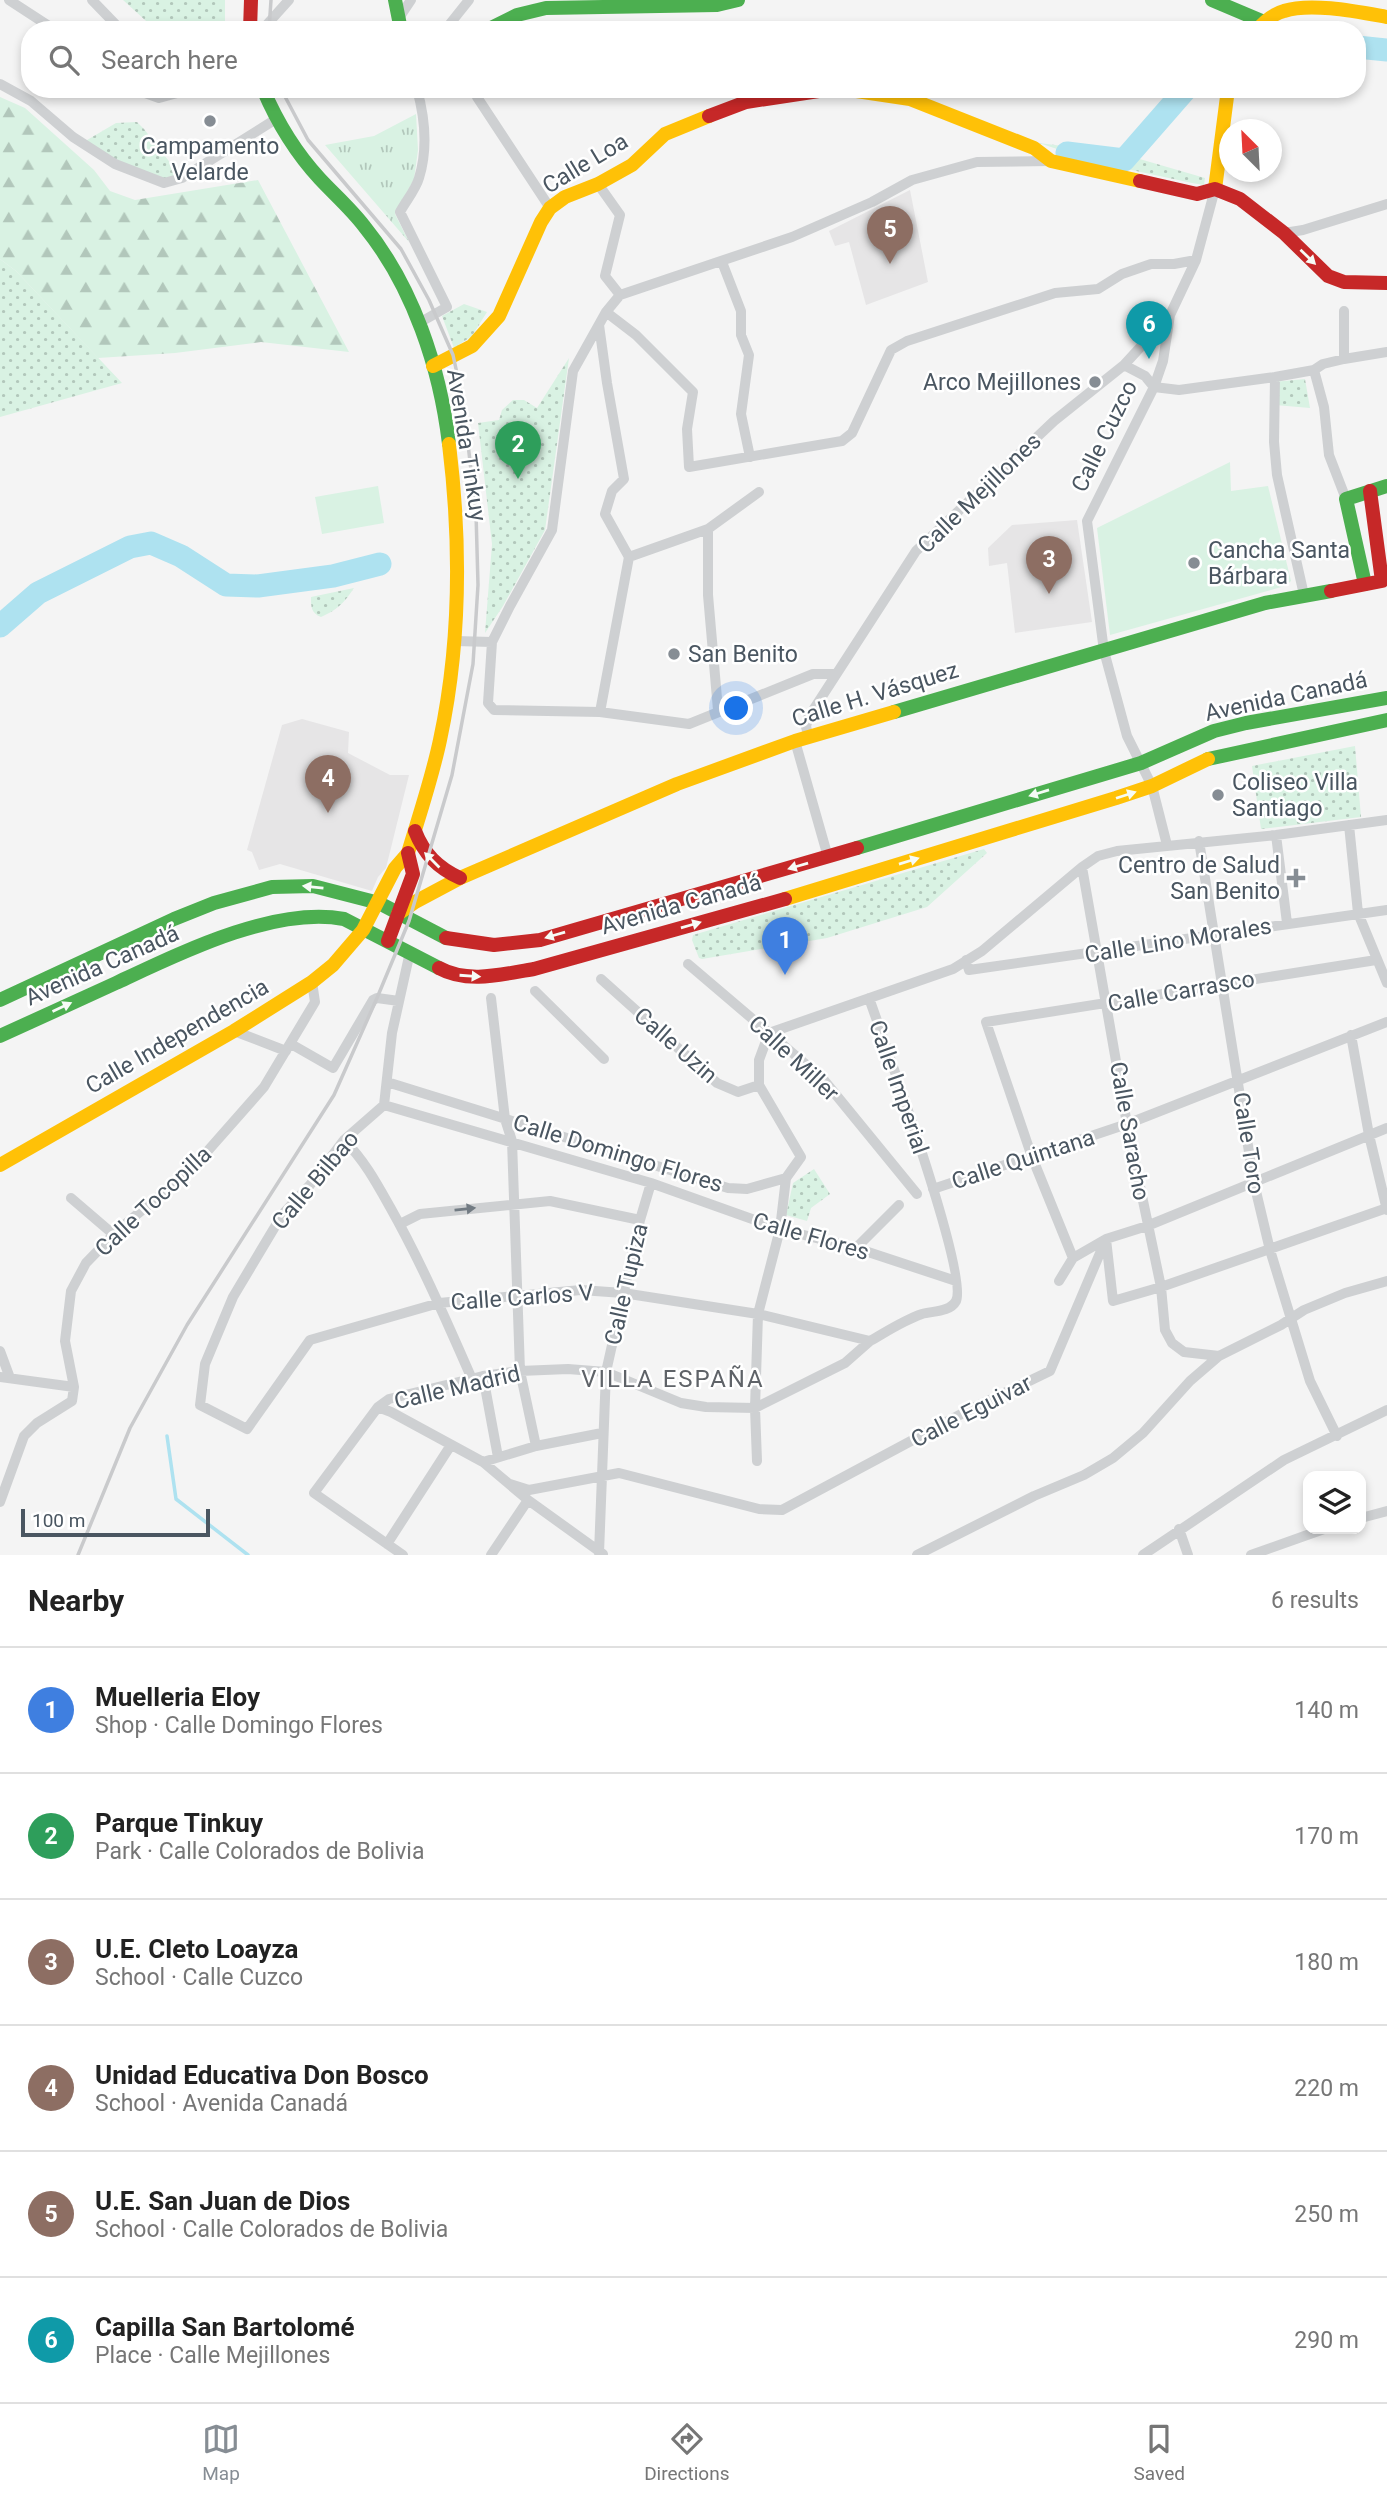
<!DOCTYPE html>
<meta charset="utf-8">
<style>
:root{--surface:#fff;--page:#f6f6f6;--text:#222;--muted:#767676;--line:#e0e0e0;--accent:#868d94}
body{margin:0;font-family:Roboto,sans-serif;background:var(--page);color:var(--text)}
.controls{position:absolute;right:21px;bottom:21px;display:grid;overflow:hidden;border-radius:14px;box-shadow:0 4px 10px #0003}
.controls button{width:63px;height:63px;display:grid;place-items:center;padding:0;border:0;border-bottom:2px solid var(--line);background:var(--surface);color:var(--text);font:35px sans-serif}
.compass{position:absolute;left:1219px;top:119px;width:63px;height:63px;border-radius:50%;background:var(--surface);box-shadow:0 4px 10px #0003;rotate:336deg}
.scale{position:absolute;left:21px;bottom:18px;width:189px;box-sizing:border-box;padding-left:7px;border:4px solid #4a5661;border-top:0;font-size:19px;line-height:24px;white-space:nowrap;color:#4a5661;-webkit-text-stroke:5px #fff;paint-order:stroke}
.you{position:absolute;left:737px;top:709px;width:24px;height:24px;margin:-18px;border:5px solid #fff;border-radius:50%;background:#1a73e8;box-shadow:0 0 0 10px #1a73e833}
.badge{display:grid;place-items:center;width:46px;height:46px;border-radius:50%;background:var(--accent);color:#fff;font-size:23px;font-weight:700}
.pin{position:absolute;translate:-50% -58px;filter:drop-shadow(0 2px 4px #0008)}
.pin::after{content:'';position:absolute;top:37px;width:24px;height:21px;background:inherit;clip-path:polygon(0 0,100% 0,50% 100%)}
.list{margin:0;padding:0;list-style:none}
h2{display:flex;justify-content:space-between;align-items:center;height:91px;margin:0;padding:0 28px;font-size:30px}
h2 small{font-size:23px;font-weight:400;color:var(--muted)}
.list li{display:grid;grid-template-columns:46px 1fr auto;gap:21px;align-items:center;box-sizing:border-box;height:126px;padding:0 28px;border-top:2px solid var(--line)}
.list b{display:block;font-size:26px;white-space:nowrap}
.list p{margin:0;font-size:23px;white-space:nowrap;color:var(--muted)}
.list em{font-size:23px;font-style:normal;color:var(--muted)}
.icon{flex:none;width:38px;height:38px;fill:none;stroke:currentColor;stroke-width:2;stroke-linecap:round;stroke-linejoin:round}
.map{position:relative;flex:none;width:1387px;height:1555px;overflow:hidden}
.search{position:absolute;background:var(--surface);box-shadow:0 4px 10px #0003;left:21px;right:21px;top:21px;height:77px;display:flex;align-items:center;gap:18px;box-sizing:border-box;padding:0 24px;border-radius:28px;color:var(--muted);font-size:26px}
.sheet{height:847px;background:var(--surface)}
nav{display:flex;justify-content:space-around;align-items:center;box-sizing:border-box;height:98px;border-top:2px solid var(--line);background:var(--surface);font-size:19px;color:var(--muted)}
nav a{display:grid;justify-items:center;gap:4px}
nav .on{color:var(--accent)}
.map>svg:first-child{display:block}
.education{fill:#e6e5e6}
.grass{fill:url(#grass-tufts)}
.forest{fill:url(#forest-firs)}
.park{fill:url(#park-dots)}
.pitch{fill:#d9f2e3}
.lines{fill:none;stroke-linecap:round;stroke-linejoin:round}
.stream{stroke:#aee2f0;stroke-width:3.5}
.river{stroke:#aee2f0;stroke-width:23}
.street{stroke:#ced0d2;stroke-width:10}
.fast{stroke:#4caf50;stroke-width:14}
.slow{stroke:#ffc107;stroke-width:14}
.jam{stroke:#c62828;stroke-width:14}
.rail{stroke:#c9cacc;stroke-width:3.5}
.oneway{fill:#f6fbf6}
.oneway2{fill:#727b83}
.poi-dot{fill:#868d94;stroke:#fff;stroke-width:2.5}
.labels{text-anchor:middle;stroke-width:5;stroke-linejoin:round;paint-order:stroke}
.poi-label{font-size:23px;fill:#4a5661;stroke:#fff;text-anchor:start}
.street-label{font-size:23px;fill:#4a5661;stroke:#fff}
.neighbourhood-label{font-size:24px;letter-spacing:2px;fill:#5f6368;stroke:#fff}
</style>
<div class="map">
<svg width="1387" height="1555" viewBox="0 0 1387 1555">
<defs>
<pattern id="grass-tufts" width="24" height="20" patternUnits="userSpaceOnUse" patternTransform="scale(1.75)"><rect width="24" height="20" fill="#d9f2e3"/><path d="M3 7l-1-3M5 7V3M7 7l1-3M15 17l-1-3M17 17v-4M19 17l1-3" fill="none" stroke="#b2c7bb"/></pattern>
<pattern id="forest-firs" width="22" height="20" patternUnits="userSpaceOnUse" patternTransform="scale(1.75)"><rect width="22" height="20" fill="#d9f2e3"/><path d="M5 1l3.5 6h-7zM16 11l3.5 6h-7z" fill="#b2c7bb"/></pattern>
<pattern id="park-dots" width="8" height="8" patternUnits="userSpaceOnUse" patternTransform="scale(1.75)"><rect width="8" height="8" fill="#d9f2e3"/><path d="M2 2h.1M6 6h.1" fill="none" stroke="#b2c7bb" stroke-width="1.8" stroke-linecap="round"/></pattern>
</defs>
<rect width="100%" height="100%" fill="#f4f4f4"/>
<path class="education" d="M 910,190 L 928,282 L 866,305 L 849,242 L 835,246 L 829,231 Z
M 1077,520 L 1092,622 L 1015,633 L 1007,563 L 989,566 L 988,548 L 1012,525 Z
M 302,719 L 349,732 L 348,753 L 390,775 L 409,775 L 386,868 L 378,877 L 372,891 L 280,864 L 259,870 L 252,852 L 247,850 L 282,725 Z"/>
<path class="grass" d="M 416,114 L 418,150 L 414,179 L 395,214 L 409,242 L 325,145 L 374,136 Z"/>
<path class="forest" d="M 0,97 L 25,108 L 94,170 L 110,191 L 135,200 L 258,180 L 349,352 L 261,342 L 175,353 L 98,358 L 16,271 L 0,259 Z"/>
<path class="park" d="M 123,0 L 225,0 L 225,30 L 156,30 Z
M 137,122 L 144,129 L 182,178 L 164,183 L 82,143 L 116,123 Z
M 1039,143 L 1119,153 L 1205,178 L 1204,185 L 1192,183 L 1099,163 Z
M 0,259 L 16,271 L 122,383 L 0,417 Z
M 464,304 L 487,312 L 472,336 L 454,348 L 442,316 Z
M 569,358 L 545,530 L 503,606 L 485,633 L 492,544 L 478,423 L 499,420 L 502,410 L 513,400 L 524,400 L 537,408 Z
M 1305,379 L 1310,408 L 1275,405 L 1273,382 Z
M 354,588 C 344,603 337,610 321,617 C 311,613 311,607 311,597 Z
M 1355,746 L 1361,817 L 1261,829 L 1252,766 Z
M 984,849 L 987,853 L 927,907 L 827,938 L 702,959 L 699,958 L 692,940 L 693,935 Z
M 814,1169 L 830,1194 L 811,1208 L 807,1221 L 786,1215 L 793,1183 Z"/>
<path class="pitch" d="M 1230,462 L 1231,491 L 1268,486 L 1291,581 L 1285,586 L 1110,635 L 1097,528 Z
M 378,486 L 384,523 L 322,534 L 315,497 Z"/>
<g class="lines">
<path class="stream" d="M 167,1436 L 176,1499 L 248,1555"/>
<path class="river" d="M 1357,47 L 1387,50
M 1067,153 L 1124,160 L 1186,89
M 0,626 L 38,593 L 130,547 L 151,543 L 181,556 L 226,585 L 258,586 L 333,576 L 380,564"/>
<path class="street" d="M 9,0 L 55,30
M 92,0 L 121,30
M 399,18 L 411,0
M 262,30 L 289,0
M 445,30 L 469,0
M 0,84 L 31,101 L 73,137 L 115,164 L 164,183 L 182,178 L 276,119
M 134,89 L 159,98 L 192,89
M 417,89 C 425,118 428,149 419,178 C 416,189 406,201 400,212 L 447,307 L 419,323
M 477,97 L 550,208
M 598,184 L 620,215 L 605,276 L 620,295
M 1284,233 L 1303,230 L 1387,204
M 722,262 L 741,311 L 741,335 L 749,355 L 741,414 L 750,457
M 606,312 L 636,335 L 693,392 L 687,429 L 689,467 L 842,441 L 852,433 L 891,350 L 907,341 L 1055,293 L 1098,289 L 1122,274 L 1151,264 L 1174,264 L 1196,260
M 599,325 L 607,383 L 624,479 L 612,491 L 605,514 L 629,557 L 600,712
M 1344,359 L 1344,311
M 1124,365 L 1145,376 L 1154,387 L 1179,390 L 1275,377 L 1314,370 L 1323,364 L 1344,359 L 1387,352
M 1314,370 L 1324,407 L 1329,455 L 1346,499
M 1275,377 L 1274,442 L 1277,475 L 1304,595
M 708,529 L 708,595 L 718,710
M 629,557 L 708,529 L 759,492
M 455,641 L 492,642
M 835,674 L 813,674 L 689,724 L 600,712 L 494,710 L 488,703 L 492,642 L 510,606 L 552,530 L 573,371 L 606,312 L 620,295 L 792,237 L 872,202 L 912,180 L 977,162 L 1051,161
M 809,737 L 806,727 L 808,718 L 916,551 L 1054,421 L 1124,365 L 1168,317
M 795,741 L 828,857
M 1349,825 L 1358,913 L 1387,983
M 1276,835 L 1287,923
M 1199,841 L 1254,1183 L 1270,1250 L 1310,1381 L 1337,1436
M 1167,845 L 1152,786 L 1127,736 L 1104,651 L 1087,521 L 1154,387 L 1163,361 L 1170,315 L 1196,260 L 1215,189
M 1082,867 L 1127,1124 L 1161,1287 L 1165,1330 L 1172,1343 L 1184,1352 L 1219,1356
M 410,952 L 392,1033 L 384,1105 L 344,1140 L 310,1185 L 282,1215 L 233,1297 L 205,1364 L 200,1405 L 247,1429 L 310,1340 L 439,1303 L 581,1290 L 623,1293 L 758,1314 L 870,1341 C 886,1332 904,1320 922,1314 C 933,1311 950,1312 956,1301 C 969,1276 883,1038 869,998
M 966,960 L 969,970 L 1387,910
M 688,964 L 823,1079 L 917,1194
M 601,979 L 717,1083 L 738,1092 L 759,1085
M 535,991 L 604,1059
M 234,1031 L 286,1051
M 1351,1035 L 1369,1135 L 1387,1210
M 291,1044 L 333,1068 L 373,1000 L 377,998 L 399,1001
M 387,1082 L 728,1188 L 747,1189 L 786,1178 L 801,1157 L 759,1085 L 759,1060 L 769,1033 L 953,969 L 982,951 L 1082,867 L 1098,856 L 1117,851 L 1276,835 L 1387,820
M 384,1105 L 651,1183 L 780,1229 L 856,1248 L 956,1281
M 344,1140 C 364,1160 376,1182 390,1207 C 421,1262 446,1320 472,1379
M 933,1189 L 1127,1124 L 1387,1022
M 71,1198 L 113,1234
M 400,1224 L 420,1214 L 550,1201 L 640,1220
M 856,1248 L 899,1205
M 1073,1258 L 1032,1157 L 986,1022 L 1376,960
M 1059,1281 L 1073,1258 L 1106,1239 L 1113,1301 L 1161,1287 L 1387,1208
M 0,1351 L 10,1378
M 483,1376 L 498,1457
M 0,1377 L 74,1387
M 378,1407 L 391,1412 L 483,1462 L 528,1500 L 603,1554
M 536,1446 L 602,1433
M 757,1461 L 755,1408 L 758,1314 L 780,1229 L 786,1178
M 483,1462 L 536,1446 L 520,1371 L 512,1141 L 505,1119 L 491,998
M 510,1484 L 529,1490 L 619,1473 L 759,1509 L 782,1510 L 967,1411 L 1050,1371 L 1106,1239 L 1147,1226 L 1387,1128
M 0,1502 L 24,1436 L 37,1423 L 72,1401 L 74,1387 L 65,1341 L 71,1291 L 86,1263 L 118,1230 L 190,1171 L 264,1087 L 315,1002 L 312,982
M 1361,1518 L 1387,1511
M 1179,1529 L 1188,1555
M 387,1544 L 451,1445
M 599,1553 L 606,1372 L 640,1220 L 651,1183
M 403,1555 L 314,1493 L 378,1407 L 389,1399 L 483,1376 L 520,1371 L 568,1369 L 606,1372 L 681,1403 L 706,1407 L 755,1408 L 845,1363 L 870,1341
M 491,1555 L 528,1500
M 917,1555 L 1034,1496 L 1084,1475 L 1113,1458 L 1143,1433 L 1190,1381 L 1219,1356 L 1281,1325 L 1304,1310 L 1345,1293 L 1387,1281
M 1143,1555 L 1284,1460 L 1387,1410
M 1251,1555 L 1324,1529"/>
<path class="fast" d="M 395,0 L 401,30
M 1212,0 L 1264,22
M 487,30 L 517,15 L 546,8 L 717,5 L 738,0
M 263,89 C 277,122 296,153 320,179 C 335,195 351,209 364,226 C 413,286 440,368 449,444
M 1365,584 L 1346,499 L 1387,486
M 894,712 L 1265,603 L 1331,591
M 1208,759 L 1387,720
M 857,848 L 1141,763 L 1214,731 L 1246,723 L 1387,698
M 0,1000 L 174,919 L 214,903 L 272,887 L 313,886 L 379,903 L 446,938
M 0,1036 C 39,1018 78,1000 116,983 C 180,953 274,906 344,919 L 439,968"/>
<path class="slow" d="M 1257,30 C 1264,22 1273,14 1284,11 C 1311,2 1359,12 1387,17
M 843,89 L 910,99 L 1034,148 L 1051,161 L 1140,181
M 1215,189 L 1228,89
M 433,366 L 472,346 L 499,316 L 541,222 L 550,208 L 565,197 L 598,184 L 632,165 L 665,134 L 709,116
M 785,899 L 1116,798 L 1152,786 L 1208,759
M 398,914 L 415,902 L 460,878 L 677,784 L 795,741 L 894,712
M 363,930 L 395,868 L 408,853 C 419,816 432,778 440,740 C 461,642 461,542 449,444
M 0,1165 L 234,1031 L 312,982 L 333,965 L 363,930"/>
<path class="jam" d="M 250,30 L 251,0
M 709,116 L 746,102 L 832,89
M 1140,181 L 1197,194 L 1215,189 L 1240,199 L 1284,233 L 1328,276 L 1344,282 L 1387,283
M 1331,591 L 1382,581 L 1370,491
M 415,831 C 424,854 438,868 460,878
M 446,938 L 494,945 L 540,940 L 857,848
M 388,941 L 413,874 L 408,853
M 439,968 C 468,984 503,974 534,969 L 785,899"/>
<path class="rail" d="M 269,30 L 271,0
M 78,1555 L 130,1428 L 187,1325 L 334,1095 L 377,998 L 409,921 L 452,775 L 473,664 L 478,585 L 476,513 L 463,401 L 453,355 L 429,300 L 401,249 L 308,140 L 281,89"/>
</g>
<defs><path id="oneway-solid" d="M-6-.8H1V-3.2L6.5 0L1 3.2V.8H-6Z" transform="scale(1.75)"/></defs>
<g class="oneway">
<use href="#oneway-solid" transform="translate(1308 257) rotate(44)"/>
<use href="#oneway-solid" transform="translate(1039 793) rotate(163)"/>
<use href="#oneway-solid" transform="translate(1126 795) rotate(-18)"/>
<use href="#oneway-solid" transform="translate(432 860) rotate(-135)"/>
<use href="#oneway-solid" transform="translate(909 861) rotate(-17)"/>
<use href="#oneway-solid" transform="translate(798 866) rotate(164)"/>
<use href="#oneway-solid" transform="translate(313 887) rotate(-174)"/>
<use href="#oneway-solid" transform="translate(691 925) rotate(-16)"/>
<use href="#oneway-solid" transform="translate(555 935) rotate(164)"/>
<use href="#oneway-solid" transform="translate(470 976) rotate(4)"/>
<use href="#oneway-solid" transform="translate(62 1007) rotate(-25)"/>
</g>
<use class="oneway2" href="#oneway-solid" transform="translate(465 1209) rotate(-6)"/>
<g class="poi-dot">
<circle cx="210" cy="121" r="7"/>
<circle cx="1095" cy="382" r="7"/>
<circle cx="1194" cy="563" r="7"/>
<circle cx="674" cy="654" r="7"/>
<circle cx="1218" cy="795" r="7"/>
<path d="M1292.5 867.5h7v7h7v7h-7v7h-7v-7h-7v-7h7z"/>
</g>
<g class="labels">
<g class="poi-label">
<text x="210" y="154" text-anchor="middle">Campamento<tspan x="210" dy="26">Velarde</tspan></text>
<text x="1081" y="390" text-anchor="end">Arco Mejillones</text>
<text x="1208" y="558">Cancha Santa<tspan x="1208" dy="26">Bárbara</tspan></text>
<text x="688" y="662">San Benito</text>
<text x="1232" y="790">Coliseo Villa<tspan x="1232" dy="26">Santiago</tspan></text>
<text x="1280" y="873" text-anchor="end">Centro de Salud<tspan x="1280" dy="26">San Benito</tspan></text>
</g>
<g class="street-label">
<text transform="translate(585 163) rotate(-31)" y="8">Calle Loa</text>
<text transform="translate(1104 436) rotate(-64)" y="8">Calle Cuzco</text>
<text transform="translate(467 445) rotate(81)" y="8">Avenida Tinkuy</text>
<text transform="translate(979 493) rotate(-44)" y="8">Calle Mejillones</text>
<text transform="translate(875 694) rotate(-17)" y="8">Calle H. Vásquez</text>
<text transform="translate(1286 696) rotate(-12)" y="8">Avenida Canadá</text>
<text transform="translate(681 904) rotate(-16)" y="8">Avenida Canadá</text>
<text transform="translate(1178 940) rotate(-9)" y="8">Calle Lino Morales</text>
<text transform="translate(102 965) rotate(-24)" y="8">Avenida Canadá</text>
<text transform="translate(1181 991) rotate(-10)" y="8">Calle Carrasco</text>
<text transform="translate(177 1036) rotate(-30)" y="8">Calle Independencia</text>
<text transform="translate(676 1045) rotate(41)" y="8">Calle Uzin</text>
<text transform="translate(794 1058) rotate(43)" y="8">Calle Miller</text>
<text transform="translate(899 1087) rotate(71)" y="8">Calle Imperial</text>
<text transform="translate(1130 1131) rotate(80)" y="8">Calle Saracho</text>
<text transform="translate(1249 1143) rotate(81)" y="8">Calle Toro</text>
<text transform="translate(618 1153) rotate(17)" y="8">Calle Domingo Flores</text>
<text transform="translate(1023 1159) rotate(-18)" y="8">Calle Quintana</text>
<text transform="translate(315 1180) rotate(-50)" y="8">Calle Bilbao</text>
<text transform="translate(153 1201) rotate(-43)" y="8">Calle Tocopilla</text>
<text transform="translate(811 1236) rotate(16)" y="8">Calle Flores</text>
<text transform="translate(626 1284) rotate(-77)" y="8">Calle Tupiza</text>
<text transform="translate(522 1297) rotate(-4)" y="8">Calle Carlos V</text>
<text transform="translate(457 1387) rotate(-13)" y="8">Calle Madrid</text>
<text transform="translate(971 1411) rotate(-27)" y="8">Calle Eguivar</text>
</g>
<g class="neighbourhood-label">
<text x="673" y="1387">VILLA ESPAÑA</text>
</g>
</g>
</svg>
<div class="controls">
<button><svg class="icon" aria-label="layers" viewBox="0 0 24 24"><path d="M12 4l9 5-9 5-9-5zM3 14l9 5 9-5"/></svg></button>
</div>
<svg class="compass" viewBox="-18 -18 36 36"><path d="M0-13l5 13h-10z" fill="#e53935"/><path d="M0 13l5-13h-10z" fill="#767676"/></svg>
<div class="scale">100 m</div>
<div class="you"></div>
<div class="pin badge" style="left:785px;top:975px;background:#3f7fe0">1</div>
<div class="pin badge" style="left:518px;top:479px;background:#2e9e5b">2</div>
<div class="pin badge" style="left:1049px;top:594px;background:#8d6e63">3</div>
<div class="pin badge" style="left:328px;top:813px;background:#8d6e63">4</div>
<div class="pin badge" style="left:890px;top:264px;background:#8d6e63">5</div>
<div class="pin badge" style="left:1149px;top:359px;background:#0f9aa8">6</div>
<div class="search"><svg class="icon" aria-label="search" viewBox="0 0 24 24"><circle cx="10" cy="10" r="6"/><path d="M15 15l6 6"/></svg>Search here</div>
</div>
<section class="sheet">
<h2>Nearby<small>6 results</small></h2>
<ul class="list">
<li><span class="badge" style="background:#3f7fe0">1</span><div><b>Muelleria Eloy</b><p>Shop · Calle Domingo Flores</p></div><em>140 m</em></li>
<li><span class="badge" style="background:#2e9e5b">2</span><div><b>Parque Tinkuy</b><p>Park · Calle Colorados de Bolivia</p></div><em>170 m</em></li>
<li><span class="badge" style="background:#8d6e63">3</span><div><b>U.E. Cleto Loayza</b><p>School · Calle Cuzco</p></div><em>180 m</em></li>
<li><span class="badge" style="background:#8d6e63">4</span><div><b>Unidad Educativa Don Bosco</b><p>School · Avenida Canadá</p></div><em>220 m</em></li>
<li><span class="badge" style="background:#8d6e63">5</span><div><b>U.E. San Juan de Dios</b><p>School · Calle Colorados de Bolivia</p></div><em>250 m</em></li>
<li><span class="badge" style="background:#0f9aa8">6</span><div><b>Capilla San Bartolomé</b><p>Place · Calle Mejillones</p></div><em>290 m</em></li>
</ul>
</section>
<nav>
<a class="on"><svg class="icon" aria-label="map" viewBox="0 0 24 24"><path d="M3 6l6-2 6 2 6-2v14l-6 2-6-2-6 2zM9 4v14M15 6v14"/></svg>Map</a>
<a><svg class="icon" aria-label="directions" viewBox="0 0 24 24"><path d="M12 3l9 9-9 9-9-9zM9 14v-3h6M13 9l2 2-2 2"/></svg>Directions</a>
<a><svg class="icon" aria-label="saved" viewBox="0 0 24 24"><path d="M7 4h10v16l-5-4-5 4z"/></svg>Saved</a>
</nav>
